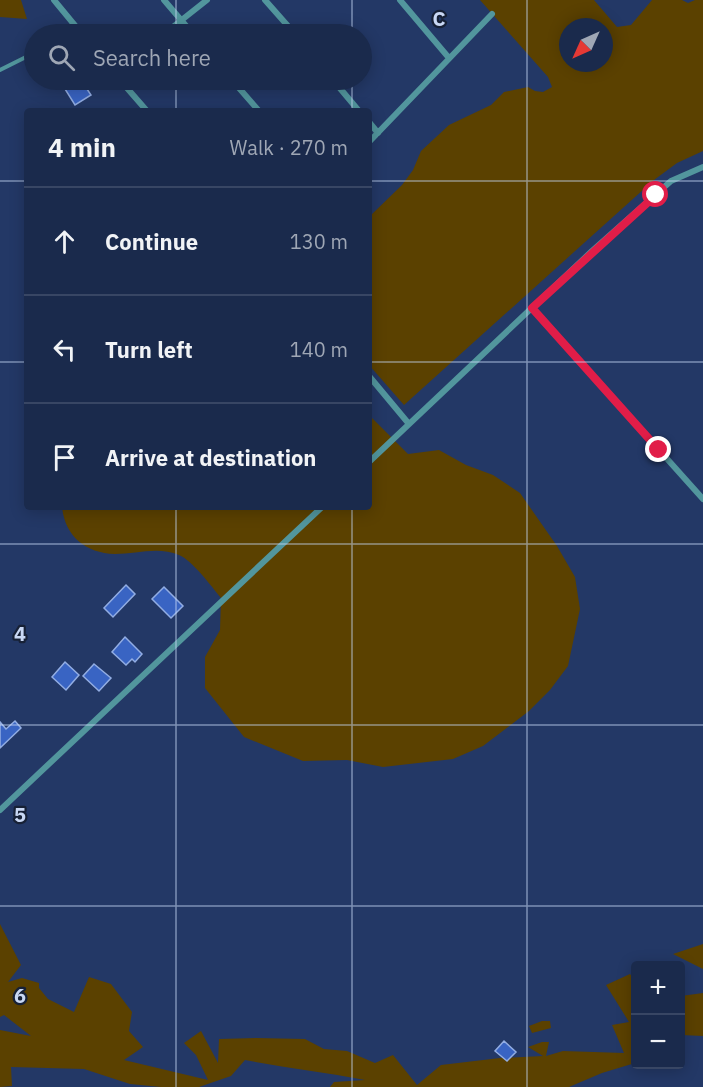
<!DOCTYPE html>
<meta charset="utf-8">
<style>
:root{--surface:#1a2a4c;--page:#233253;--text:#f1f3f6;--muted:#9fa7b5;--line:#384664}
body{margin:0;font-family:"IBM Plex Sans",sans-serif;background:var(--page);color:var(--text)}
.controls{position:absolute;right:18px;bottom:18px;display:grid;overflow:hidden;border-radius:6px;box-shadow:0 3px 15px #0003}
.controls button{width:54px;height:54px;display:grid;place-items:center;padding:0;border:0;border-bottom:2px solid var(--line);background:var(--surface);color:var(--text);font:30px sans-serif}
.compass{position:absolute;left:559px;top:18px;width:54px;height:54px;border-radius:50%;background:var(--surface);box-shadow:0 3px 15px #0003;rotate:225deg}
.stop{position:absolute;width:18px;height:18px;margin:-14px;border:4px solid #e11d48;border-radius:50%;background:#fff}
.stop.end{background:#e11d48;border-color:#fff;box-shadow:0 2px 6px #0008}
.list{margin:0;padding:0;list-style:none}
h2{display:flex;justify-content:space-between;align-items:center;height:78px;margin:0;padding:0 24px;font-size:26px}
h2 small{font-size:20px;font-weight:400;color:var(--muted)}
.list li{display:grid;grid-template-columns:39px 1fr auto;gap:18px;align-items:center;box-sizing:border-box;height:108px;padding:0 24px;border-top:2px solid var(--line)}
.list b{display:block;font-size:22px;white-space:nowrap}
.list em{font-size:20px;font-style:normal;color:var(--muted)}
.icon{flex:none;width:33px;height:33px;fill:none;stroke:currentColor;stroke-width:2;stroke-linecap:round;stroke-linejoin:round}
.map{position:relative;flex:none;width:703px;height:1087px;overflow:hidden}
.search{position:absolute;background:var(--surface);box-shadow:0 3px 15px #0003;left:24px;top:24px;width:348px;height:66px;display:flex;align-items:center;gap:15px;box-sizing:border-box;padding:0 21px;border-radius:33px;color:var(--muted);font-size:22px}
.panel{position:absolute;background:var(--surface);box-shadow:0 3px 15px #0003;left:24px;top:108px;width:348px;height:402px;border-radius:6px}
.map>svg:first-child{display:block}
.green{fill:#5b4100;fill-rule:evenodd}
.building{fill:#3964c3;stroke:#92ade3;stroke-width:1.5}
.lines{fill:none;stroke-linecap:round;stroke-linejoin:round}
.lane{stroke:#52969d;stroke-width:4}
.street{stroke:#52969d;stroke-width:6}
.route{stroke:#e11d48;stroke-width:8}
.grid{fill:none;stroke:#c9d8f4;stroke-width:1.5;stroke-opacity:0.55}
.grid-label{font-size:20px;text-anchor:middle;font-weight:bold;fill:#c9d8f4;stroke:#172136;stroke-width:4.5;stroke-linejoin:round;paint-order:stroke}
</style>
<div class="map">
<svg width="703" height="1087" viewBox="0 0 703 1087">
<rect width="100%" height="100%" fill="#233866"/>
<path class="green" d="M 0,0 L 21,0 L 27,19 L 0,17 Z
M 480,0 L 594,0 L 617,27 L 631,25 L 652,0 L 682,0 L 688,3 L 695,0 L 703,0 L 703,151 L 677,163 L 654,180 L 404,405 L 369,365 L 369,217 L 402,185 L 413,170 L 421,151 L 449,125 L 491,105 L 504,92 L 528,87 L 535,91 L 543,92 L 552,87 L 548,77 ZM 568,27 L 604,27 L 604,63 L 568,63 Z
M 369,415 L 408,454 L 439,450 L 466,465 L 493,475 L 520,493 L 557,546 L 575,577 L 580,609 L 568,666 L 550,690 L 529,711 L 483,746 L 453,759 L 383,767 L 347,760 L 303,761 L 244,737 L 205,688 L 205,657 L 220,630 L 221,598 C 212,587 192,560 179,555 C 158,546 136,554 115,554 C 85,553 65,536 62,507 L 369,507 Z
M 0,924 L 21,965 L 8,982 L 22,978 L 39,983 L 39,988 L 48,999 L 74,1012 L 89,977 L 111,984 L 132,1012 L 129,1031 L 143,1047 L 124,1060 L 208,1080 L 196,1055 L 184,1043 L 201,1031 L 218,1063 L 219,1039 L 256,1038 L 305,1039 L 324,1049 L 347,1051 L 375,1063 L 393,1055 L 417,1085 L 441,1065 L 500,1058 L 543,1056 L 528,1047 L 542,1042 L 549,1042 L 546,1056 L 563,1051 L 624,1053 L 612,1025 L 629,1022 L 606,985 L 630,974 L 635,981 L 635,1063 L 602,1073 L 569,1087 L 330,1087 L 334,1082 L 365,1080 C 325,1072 285,1068 245,1060 L 231,1076 L 199,1087 L 161,1087 L 130,1084 L 84,1069 L 11,1067 L 12,1086 L 0,1087 L 0,1030 L 31,1036 L 4,1015 L 0,1017 Z
M 703,944 L 703,969 L 673,954 Z
M 703,993 L 703,1036 L 681,1035 L 681,996 Z
M 542,1021 L 550,1021 L 551,1028 L 532,1033 L 529,1026 Z"/>
<path class="building" d="M 81,80 L 91,95 L 75,105 L 65,89 Z
M 126,585 L 135,594 L 113,617 L 104,608 Z
M 164,587 L 183,606 L 171,618 L 152,599 Z
M 125,637 L 142,654 L 135,662 L 132,659 L 126,665 L 112,652 Z
M 65,662 L 79,675 L 66,690 L 52,677 Z
M 94,664 L 111,678 L 99,691 L 83,676 Z
M 15,721 L 21,728 L 0,748 L 0,722 L 6,729 Z
M 504,1041 L 516,1052 L 507,1061 L 495,1051 Z"/>
<g class="lines">
<path class="lane" d="M 0,70 L 34,53"/>
<path class="street" d="M 54,0 L 82,34
M 164,0 L 193,34
M 265,0 L 295,34
M 400,0 L 449,58
M 164,34 L 207,0
M 120,80 L 147,111
M 232,80 L 259,111
M 333,80 L 359,111
M 369,122 L 378,133
M 369,142 L 492,14
M 532,308 L 703,499
M 369,376 L 409,424
M 369,462 L 592,251 L 671,181 L 703,167
M 0,810 L 322,507"/>
</g>
<g class="lines">
<path class="route" d="M 656,195 L 532,308 L 659,450"/>
</g>
<path class="grid" d="M 176,0 L 176,34M 352,0 L 352,34M 527,0 L 527,1087M 176,80 L 176,111M 352,80 L 352,111M 0,181 L 27,181M 369,181 L 703,181M 0,362 L 27,362M 369,362 L 703,362M 176,507 L 176,1087M 352,507 L 352,1087M 0,544 L 703,544M 0,725 L 703,725M 0,906 L 703,906"/>
<g class="grid-label">
<text x="439" y="26">C</text>
<text x="20" y="641">4</text>
<text x="20" y="822">5</text>
<text x="20" y="1003">6</text>
</g>
</svg>
<div class="controls">
<button>+</button>
<button>−</button>
</div>
<svg class="compass" viewBox="-18 -18 36 36"><path d="M0-13l5 13h-10z" fill="#e53935"/><path d="M0 13l5-13h-10z" fill="#9fa7b5"/></svg>
<div class="stop" style="left:656px;top:195px"></div>
<div class="stop end" style="left:659px;top:450px"></div>
<div class="search"><svg class="icon" aria-label="search" viewBox="0 0 24 24"><circle cx="10" cy="10" r="6"/><path d="M15 15l6 6"/></svg>Search here</div>
<section class="panel">
<h2>4 min<small>Walk · 270 m</small></h2>
<ul class="list">
<li><svg class="icon" aria-label="ahead" viewBox="0 0 24 24"><path d="M12 20V5M6 11l6-6 6 6"/></svg><div><b>Continue</b></div><em>130 m</em></li>
<li><svg class="icon" aria-label="left" viewBox="0 0 24 24"><path d="M17 20v-9H6M10 6l-5 5 5 5"/></svg><div><b>Turn left</b></div><em>140 m</em></li>
<li><svg class="icon" aria-label="arrive" viewBox="0 0 24 24"><path d="M6 21V4h12l-3 4 3 4H6"/></svg><div><b>Arrive at destination</b></div></li>
</ul>
</section>
</div>
